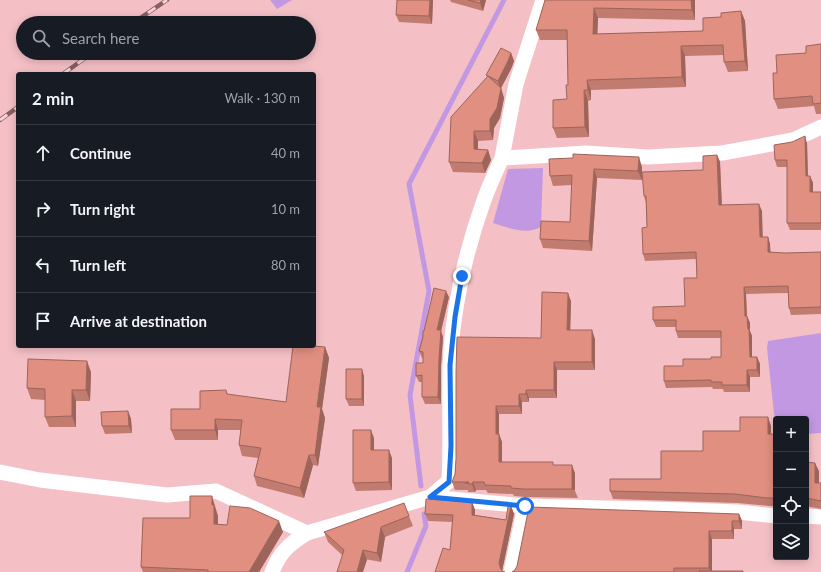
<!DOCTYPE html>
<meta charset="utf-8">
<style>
:root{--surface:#171b24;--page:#242831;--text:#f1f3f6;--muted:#9ea1a6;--line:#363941}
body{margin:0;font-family:Lato,sans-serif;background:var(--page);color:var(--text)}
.controls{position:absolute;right:12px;bottom:12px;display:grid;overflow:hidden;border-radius:4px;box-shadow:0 2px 10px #0003}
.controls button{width:36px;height:36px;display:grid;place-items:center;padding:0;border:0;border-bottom:1px solid var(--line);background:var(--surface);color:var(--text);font:20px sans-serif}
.stop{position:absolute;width:12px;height:12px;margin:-9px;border:3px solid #1a73e8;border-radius:50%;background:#fff}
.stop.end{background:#1a73e8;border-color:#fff;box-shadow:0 1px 4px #0008}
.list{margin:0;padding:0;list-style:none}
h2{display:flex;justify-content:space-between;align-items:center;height:52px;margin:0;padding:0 16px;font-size:17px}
h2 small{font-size:13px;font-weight:400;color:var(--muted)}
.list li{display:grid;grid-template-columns:26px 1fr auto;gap:12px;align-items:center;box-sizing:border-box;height:56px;padding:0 16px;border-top:1px solid var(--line)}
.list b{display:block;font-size:15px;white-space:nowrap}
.list em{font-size:13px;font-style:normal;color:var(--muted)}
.icon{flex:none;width:22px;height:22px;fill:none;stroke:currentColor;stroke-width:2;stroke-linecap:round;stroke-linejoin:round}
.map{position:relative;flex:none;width:821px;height:572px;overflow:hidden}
.search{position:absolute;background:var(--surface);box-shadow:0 2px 10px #0003;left:16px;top:16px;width:300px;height:44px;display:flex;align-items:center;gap:10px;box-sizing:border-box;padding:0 14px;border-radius:22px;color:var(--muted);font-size:15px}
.panel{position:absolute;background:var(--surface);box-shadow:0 2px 10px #0003;left:16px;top:72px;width:300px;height:276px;border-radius:4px}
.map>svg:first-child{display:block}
.water{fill:#c398e3}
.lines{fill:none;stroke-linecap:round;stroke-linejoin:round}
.stream{stroke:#c398e3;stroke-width:5}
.street{stroke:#fff;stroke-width:15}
.rail-casing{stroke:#885f65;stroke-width:4.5}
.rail{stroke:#f6d2d6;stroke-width:3;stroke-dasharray:9;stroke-linecap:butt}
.wall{fill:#c17b6f}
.shaded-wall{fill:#9d645a}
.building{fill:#e08f81;stroke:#9d645a}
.route{stroke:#1a73e8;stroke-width:5}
</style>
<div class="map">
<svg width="821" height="572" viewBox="0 0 821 572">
<rect width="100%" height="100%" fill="#f4c0c6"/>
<path class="water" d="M 270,0 L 292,0 L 277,9 Z
M 543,168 L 541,227 C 526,235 509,228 493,223 L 508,169 Z
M 821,333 L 821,433 L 806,434 L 806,419 L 777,419 L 774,414 L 767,348 L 768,341 Z"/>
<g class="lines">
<path class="stream" d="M 421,486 L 410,395 L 429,291 L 409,184 L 504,0
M 407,572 L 426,526 L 424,514"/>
<path class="street" d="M 502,158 L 516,84 L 543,0
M 0,472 L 40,480 L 167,495 L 216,491 L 307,533
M 776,516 L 738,512 L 685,510 L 525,506 L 430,497 L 449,481 C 451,443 449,405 450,366 C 452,313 465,253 483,203 C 488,188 495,173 502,158 L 586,153 L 648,157 L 722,153 L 793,140 L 821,127
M 806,516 L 821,517
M 272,572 C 280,552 289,544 307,533 L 430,497
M 511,572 L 525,506"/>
<defs>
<path id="rail" d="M 133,23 L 167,0
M 63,74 L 92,53
M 0,120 L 18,107"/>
</defs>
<use href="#rail" class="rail-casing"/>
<use href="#rail" class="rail"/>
</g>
<path class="wall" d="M 433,0 L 432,24 L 399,22 L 396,15 Z
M 450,0 L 486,0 L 483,11 L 451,2 Z
M 545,0 L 695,0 L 695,20 L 598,18 L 597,34 L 703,31 L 721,17 L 741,11 L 745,21 L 748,71 L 728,72 L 724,62 L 724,55 L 685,56 L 686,87 L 591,90 L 591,100 L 588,101 L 589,137 L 557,138 L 553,128 L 567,99 L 568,85 L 567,40 L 540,40 L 536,30 Z
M 821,44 L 821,114 L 816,114 L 814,106 L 778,109 L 774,99 L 806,53 Z
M 511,53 L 514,61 L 511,69 L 501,88 L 504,98 L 500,118 L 494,128 L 493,140 L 478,141 L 478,149 L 488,150 L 491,160 L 485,173 L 453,172 L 449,162 L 487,77 L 486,75 Z
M 807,143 L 808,176 L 810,176 L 813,183 L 813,192 L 821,192 L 821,230 L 790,230 L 787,223 L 787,167 L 777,167 L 775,160 Z
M 717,155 L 720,162 L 722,205 L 762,211 L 762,237 L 768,237 L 770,244 L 770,252 L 785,253 L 821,252 L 821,314 L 791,315 L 789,308 L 788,293 L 746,294 L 747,316 L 750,323 L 750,331 L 752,336 L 752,357 L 757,357 L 760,364 L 760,377 L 750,377 L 750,392 L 724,392 L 723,389 L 713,389 L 712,387 L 666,388 L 664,381 L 683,366 L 711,359 L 721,357 L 721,338 L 678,338 L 676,331 L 676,327 L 656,327 L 653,320 L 685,306 L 697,278 L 696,259 L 645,261 L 643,254 L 647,227 L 646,203 L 644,196 L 703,170 Z
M 549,159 L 642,167 L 642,180 L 597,178 L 592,251 L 543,248 L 540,239 L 570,222 L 572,185 L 553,186 L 550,176 Z
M 449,297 L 441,331 L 443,337 L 441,366 L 441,404 L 425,404 L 422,397 L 422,382 L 419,382 L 416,376 L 423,363 L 423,358 L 422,358 L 419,351 L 424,331 Z
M 571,301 L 570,330 L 595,339 L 595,370 L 557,370 L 557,398 L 529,398 L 529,402 L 522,402 L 522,414 L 499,414 L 499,434 L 502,442 L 502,462 L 575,473 L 575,491 L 578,498 L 526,497 L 514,496 L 513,494 L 488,493 L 486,490 L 476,490 L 475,492 L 468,492 L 468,490 L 455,490 L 452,482 L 455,474 L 456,459 L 541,338 Z
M 325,347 L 329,358 L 322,409 L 325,418 L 318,466 L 313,465 L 304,498 L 257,486 L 254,476 L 258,458 L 242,456 L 239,445 L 241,430 L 218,430 L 218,440 L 175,440 L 171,430 L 226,390 L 228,395 L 286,402 Z
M 91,372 L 90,401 L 76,401 L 76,427 L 49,427 L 45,417 L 45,400 L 31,399 L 27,388 Z
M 364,376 L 364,406 L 349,406 L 346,399 Z
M 128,411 L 131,419 L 132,433 L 105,434 L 102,426 Z
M 771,426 L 771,434 L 776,434 L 776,506 L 770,506 L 738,503 L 613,499 L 610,491 L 661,479 L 703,451 L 740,431 Z
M 374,438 L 374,450 L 392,458 L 392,490 L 356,491 L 353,483 Z
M 806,462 L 819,471 L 819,483 L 821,483 L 821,509 L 806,506 Z
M 472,502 L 475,510 L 475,515 L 506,520 L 511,506 L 514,514 L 502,571 L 450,550 L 453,522 L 428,521 L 425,514 Z
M 215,506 L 215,508 L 218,516 L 218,524 L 283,532 L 259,572 L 143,572 L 141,567 Z
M 739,514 L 742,521 L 742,529 L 734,529 L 734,539 L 712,539 L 712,571 L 743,572 L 512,572 Z
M 409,516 L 413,526 L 385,537 L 381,562 L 342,555 L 328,542 L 324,532 Z"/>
<path class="shaded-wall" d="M 430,0 L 433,0 L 432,24 L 429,16 Z
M 481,0 L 486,0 L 483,11 L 480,3 Z
M 691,0 L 695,0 L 695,20 L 692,10 Z
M 594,8 L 598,18 L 597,44 L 593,34 Z
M 741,11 L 745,21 L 748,71 L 745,61 Z
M 681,46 L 685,56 L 686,87 L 682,77 Z
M 511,53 L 514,61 L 511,69 L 501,88 L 504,98 L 500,118 L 494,128 L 493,140 L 490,131 L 490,119 L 500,89 L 498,81 Z
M 587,80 L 591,90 L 591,100 L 588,90 Z
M 584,90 L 588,101 L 589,137 L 585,127 Z
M 474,131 L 478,141 L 478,159 L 474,149 Z
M 805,136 L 807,143 L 808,183 L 806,176 Z
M 488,150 L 491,160 L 485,173 L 482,163 Z
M 717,155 L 720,162 L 722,212 L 719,205 Z
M 639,157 L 642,167 L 642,180 L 638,171 Z
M 594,169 L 597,178 L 592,251 L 589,241 Z
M 810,176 L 813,183 L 813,199 L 810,192 Z
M 759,204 L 762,211 L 763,244 L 760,237 Z
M 768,237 L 770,244 L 771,259 L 768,252 Z
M 744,287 L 746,294 L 747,323 L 745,316 Z
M 446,291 L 449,297 L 441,331 L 443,337 L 441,366 L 441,404 L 438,397 L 439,359 L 437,330 Z
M 568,293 L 571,301 L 570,339 L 567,330 Z
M 747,316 L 750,323 L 750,331 L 752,336 L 752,364 L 750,357 Z
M 592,330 L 595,339 L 595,370 L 592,362 Z
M 325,347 L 329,358 L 322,409 L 325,418 L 318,466 L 315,455 L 317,407 Z
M 757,357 L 760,364 L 760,377 L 757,370 Z
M 87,361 L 91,372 L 90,401 L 86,390 Z
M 554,362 L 557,370 L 557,398 L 554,390 Z
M 362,369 L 364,376 L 364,406 L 362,399 Z
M 747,370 L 750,377 L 750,392 L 747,385 Z
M 72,390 L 76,401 L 76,427 L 72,416 Z
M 526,390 L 529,398 L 529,402 L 526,394 Z
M 519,394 L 522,402 L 522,414 L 519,406 Z
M 496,406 L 499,414 L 499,434 L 502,442 L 502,470 L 499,462 L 496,434 Z
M 128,411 L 131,419 L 132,433 L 129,426 Z
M 768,417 L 771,426 L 771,443 L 768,434 Z
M 215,419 L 218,430 L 218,440 L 215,430 Z
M 371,430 L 374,438 L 374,458 L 371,450 Z
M 389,450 L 392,458 L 392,490 L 389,482 Z
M 309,455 L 313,465 L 304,498 L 300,488 Z
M 815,463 L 819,471 L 819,492 L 815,483 Z
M 572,465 L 575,473 L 575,491 L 575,489 L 572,489 Z
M 473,482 L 476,490 L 475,492 L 472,484 Z
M 212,496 L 218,516 L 218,535 L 214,524 L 212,505 Z
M 472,502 L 475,510 L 475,523 L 472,515 Z
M 511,506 L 514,514 L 502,571 L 500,567 L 499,563 Z
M 739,514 L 742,521 L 742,529 L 739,521 Z
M 279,521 L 283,532 L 259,572 L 249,572 Z
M 732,521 L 734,529 L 734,539 L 732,531 Z
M 381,527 L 385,537 L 381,562 L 377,553 Z
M 709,531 L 712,539 L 712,572 L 711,572 L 709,568 Z
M 363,550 L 367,560 L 363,572 L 357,572 Z"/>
<path class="building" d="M 397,0 L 430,0 L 429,16 L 396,15 Z
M 468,0 L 481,0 L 480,3 Z
M 545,0 L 691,0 L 692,10 L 594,8 L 593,34 L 703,31 L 703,18 L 721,17 L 721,13 L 741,11 L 745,61 L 724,62 L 723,45 L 681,46 L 682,77 L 587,80 L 588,90 L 584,90 L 585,127 L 553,128 L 553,100 L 567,99 L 566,85 L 568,85 L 567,30 L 536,30 Z
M 821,44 L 821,103 L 813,104 L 812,96 L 774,99 L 773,73 L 777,73 L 776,55 L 806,53 L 806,46 Z
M 501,48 L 511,53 L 508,61 L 498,81 L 486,75 Z
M 488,76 L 501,88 L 497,108 L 490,119 L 490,131 L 474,131 L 474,149 L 488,150 L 482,163 L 449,162 L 451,117 Z
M 805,136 L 806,176 L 810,176 L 810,192 L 821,192 L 821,223 L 787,223 L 787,160 L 775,160 L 774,145 L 792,142 Z
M 573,154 L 639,157 L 638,171 L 594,169 L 589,241 L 540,239 L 541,221 L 570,222 L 572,175 L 550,176 L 549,159 L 573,158 Z
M 717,155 L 719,205 L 759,204 L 760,237 L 768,237 L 768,252 L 785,253 L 821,252 L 821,307 L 789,308 L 788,286 L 744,287 L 745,316 L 747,316 L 748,329 L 749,329 L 750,357 L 757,357 L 757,370 L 747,370 L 747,385 L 722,385 L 722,382 L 711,382 L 711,380 L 664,381 L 664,366 L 683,366 L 683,359 L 711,359 L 711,357 L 721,357 L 721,331 L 676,331 L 676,320 L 653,320 L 653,307 L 685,306 L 684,278 L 697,278 L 696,252 L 643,254 L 642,228 L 647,227 L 646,196 L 644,196 L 642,172 L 703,170 L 703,156 Z
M 434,288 L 446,291 L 437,330 L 441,330 L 439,359 L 438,397 L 422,397 L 422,375 L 416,376 L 416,363 L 423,363 L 423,352 L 419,351 L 423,337 L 423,331 L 424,331 Z
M 542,292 L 568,293 L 567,330 L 592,330 L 592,362 L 554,362 L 554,390 L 526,390 L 526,394 L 519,394 L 519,406 L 496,406 L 496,434 L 499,434 L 499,462 L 553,462 L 553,465 L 572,465 L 572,489 L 575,489 L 523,489 L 511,488 L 511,486 L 485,485 L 484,482 L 473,482 L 472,484 L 465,483 L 469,482 L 452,482 L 455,474 L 456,459 L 456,372 L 457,337 L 541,338 Z
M 293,346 L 314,346 L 325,347 L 317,407 L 321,407 L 315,455 L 309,455 L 300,488 L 254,476 L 261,448 L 239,445 L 242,420 L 215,419 L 215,430 L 171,430 L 171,409 L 200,409 L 200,391 L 226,390 L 227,394 L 286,402 Z
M 28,359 L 87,361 L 86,390 L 72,390 L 72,416 L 45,417 L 45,389 L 27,388 Z
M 346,369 L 362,369 L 362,399 L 346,399 Z
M 128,411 L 129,426 L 102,426 L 101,412 Z
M 740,417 L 768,417 L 768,434 L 776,434 L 776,498 L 767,498 L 735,494 L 610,491 L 610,479 L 661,479 L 661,451 L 703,451 L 703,431 L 740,431 Z
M 353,430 L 371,430 L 371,450 L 389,450 L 389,482 L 353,483 Z
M 806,462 L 815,463 L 815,483 L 821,483 L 821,501 L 806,498 Z
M 190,496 L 212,496 L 212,505 L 214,505 L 214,524 L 227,525 L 230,506 L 250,508 L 279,521 L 249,572 L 208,572 L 208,570 L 141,567 L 143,518 L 190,518 Z
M 426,499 L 472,502 L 472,515 L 506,520 L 508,506 L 511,506 L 499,563 L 500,567 L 502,571 L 505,572 L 435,572 L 443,548 L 450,550 L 453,515 L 425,514 Z
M 404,503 L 409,516 L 381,527 L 377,553 L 363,550 L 357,572 L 337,572 L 344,550 L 324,532 Z
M 529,507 L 739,514 L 739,521 L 732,521 L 732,531 L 709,531 L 709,568 L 674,568 L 674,572 L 512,572 L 515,570 L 517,566 Z
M 699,571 L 743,571 L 743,572 L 699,572 Z"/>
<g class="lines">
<path class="route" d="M 462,276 L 455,317 L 450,365 L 451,446 L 449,482 L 430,497 L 525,506"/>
</g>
</svg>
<div class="controls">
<button>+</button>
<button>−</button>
<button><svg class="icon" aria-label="locate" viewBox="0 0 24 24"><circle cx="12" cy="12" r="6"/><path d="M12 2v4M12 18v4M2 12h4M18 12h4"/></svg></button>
<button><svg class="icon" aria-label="layers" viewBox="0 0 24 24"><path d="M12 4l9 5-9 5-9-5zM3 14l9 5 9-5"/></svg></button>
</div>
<div class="stop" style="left:525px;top:506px"></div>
<div class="stop end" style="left:462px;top:276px"></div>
<div class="search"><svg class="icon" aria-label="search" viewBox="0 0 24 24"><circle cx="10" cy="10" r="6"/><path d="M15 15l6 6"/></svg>Search here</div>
<section class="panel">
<h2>2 min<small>Walk · 130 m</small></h2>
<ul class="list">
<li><svg class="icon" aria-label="ahead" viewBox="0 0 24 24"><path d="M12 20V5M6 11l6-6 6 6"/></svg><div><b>Continue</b></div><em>40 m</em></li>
<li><svg class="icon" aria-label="right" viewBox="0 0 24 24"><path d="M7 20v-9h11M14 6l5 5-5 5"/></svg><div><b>Turn right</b></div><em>10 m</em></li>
<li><svg class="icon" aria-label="left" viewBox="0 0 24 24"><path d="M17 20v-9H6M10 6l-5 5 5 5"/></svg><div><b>Turn left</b></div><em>80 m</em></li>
<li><svg class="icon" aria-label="arrive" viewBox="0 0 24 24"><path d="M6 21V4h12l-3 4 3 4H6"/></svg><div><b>Arrive at destination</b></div></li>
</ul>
</section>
</div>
